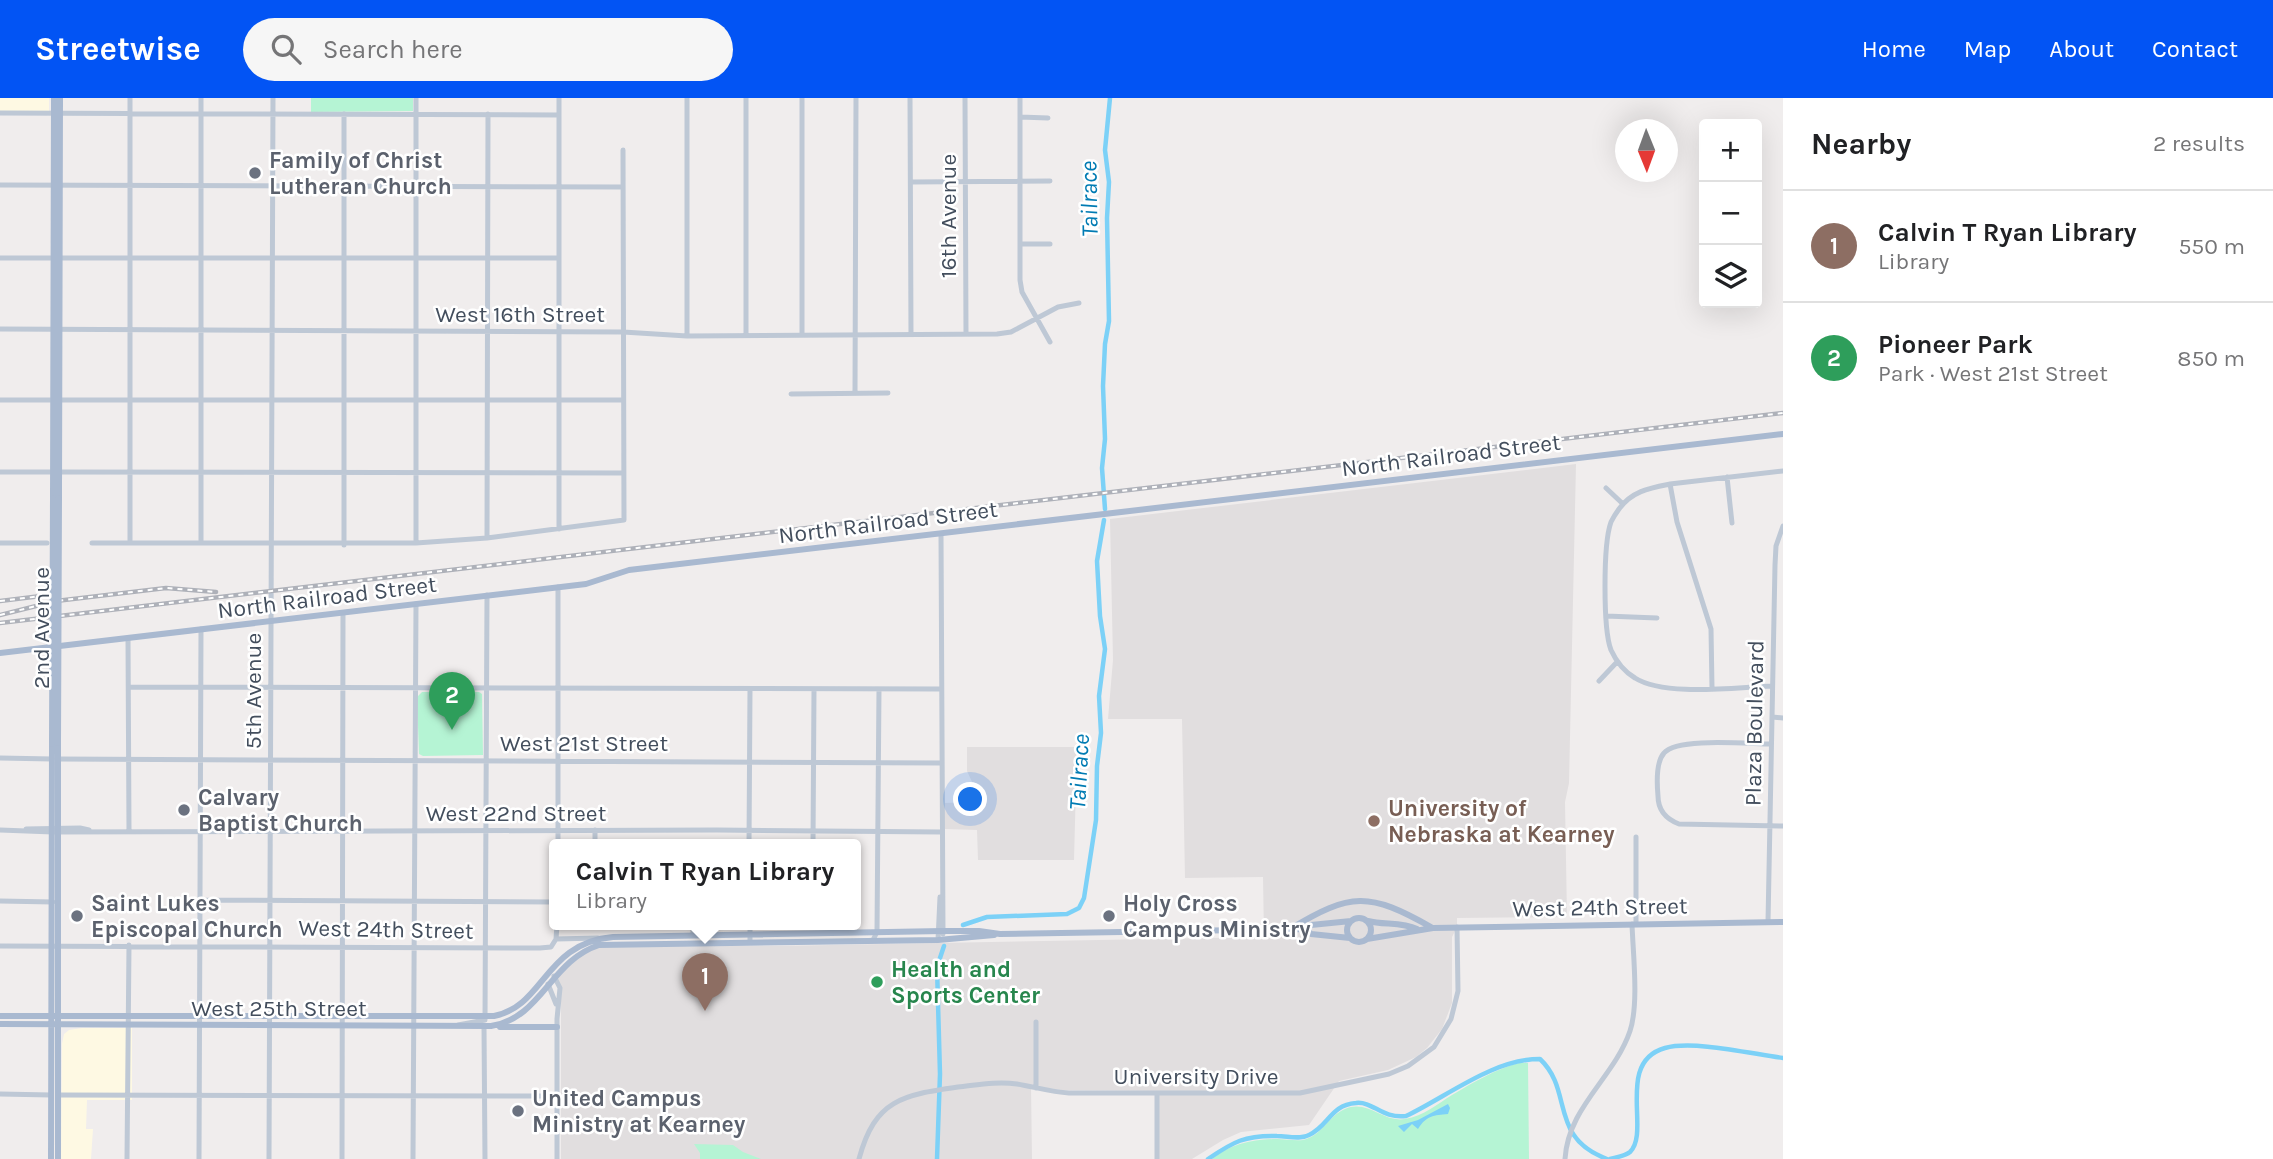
<!DOCTYPE html>
<meta charset="utf-8">
<style>
:root{--surface:#fff;--page:#f6f6f6;--text:#202124;--muted:#757577;--line:#e0e0e0;--accent:#0254f4}
body{margin:0;font-family:Karla,sans-serif;background:var(--page);color:var(--text)}
.controls{position:absolute;right:21px;top:21px;display:grid;overflow:hidden;border-radius:7px;box-shadow:0 7px 28px #0002}
.controls button{width:63px;height:63px;display:grid;place-items:center;padding:0;border:0;border-bottom:2px solid var(--line);background:var(--surface);color:var(--text);font:35px sans-serif}
.compass{position:absolute;left:1615px;top:21px;width:63px;height:63px;border-radius:50%;background:var(--surface);box-shadow:0 7px 28px #0002;rotate:179deg}
.you{position:absolute;left:971px;top:702px;width:24px;height:24px;margin:-18px;border:5px solid #fff;border-radius:50%;background:#1a73e8;box-shadow:0 0 0 10px #1a73e833}
.badge{display:grid;place-items:center;width:46px;height:46px;border-radius:50%;background:var(--accent);color:#fff;font-size:23px;font-weight:700}
.pin{position:absolute;translate:-50% -58px;filter:drop-shadow(0 2px 4px #0008)}
.pin::after{content:'';position:absolute;top:37px;width:24px;height:21px;background:inherit;clip-path:polygon(0 0,100% 0,50% 100%)}
.popup{position:absolute;left:549px;top:741px;width:312px;height:91px;box-sizing:border-box;display:grid;place-content:center;border-radius:7px;background:var(--surface);filter:drop-shadow(0 2px 5px #0005);font-size:23px;white-space:nowrap;color:var(--muted)}
.popup b{font-size:26px;color:var(--text)}
.popup::after{content:'';position:absolute;left:50%;top:100%;margin-left:-14px;border:14px solid transparent;border-top-color:var(--surface)}
.list{margin:0;padding:0;list-style:none}
h2{display:flex;justify-content:space-between;align-items:center;height:91px;margin:0;padding:0 28px;font-size:30px}
h2 small{font-size:23px;font-weight:400;color:var(--muted)}
.list li{display:grid;grid-template-columns:46px 1fr auto;gap:21px;align-items:center;box-sizing:border-box;height:112px;padding:0 28px;border-top:2px solid var(--line)}
.list b{display:block;font-size:26px;white-space:nowrap}
.list p{margin:0;font-size:23px;white-space:nowrap;color:var(--muted)}
.list em{font-size:23px;font-style:normal;color:var(--muted)}
.icon{flex:none;width:38px;height:38px;fill:none;stroke:currentColor;stroke-width:2;stroke-linecap:round;stroke-linejoin:round}
.map{position:relative;flex:none;width:1783px;height:1061px;overflow:hidden}
header{display:flex;align-items:center;gap:42px;box-sizing:border-box;height:98px;padding:0 35px;background:var(--accent);color:#fff}
header strong{font-size:33px}
nav{display:flex;gap:38px;margin-inline-start:auto;font-size:24px}
.search{width:490px;height:63px;background:var(--page);display:flex;align-items:center;gap:18px;box-sizing:border-box;padding:0 24px;border-radius:38px;color:var(--muted);font-size:26px}
main{display:flex}
aside{flex:1;background:var(--surface)}
.map>svg:first-child{display:block}
.commercial{fill:#fef9e3}
.education{fill:#e1dedf}
.green{fill:#b5f4d4}
.water{fill:#7cd1f7}
.lines{fill:none;stroke-linecap:round;stroke-linejoin:round}
.canal{stroke:#7cd1f7;stroke-width:4.5}
.minor{stroke:#bec8d5;stroke-width:5}
.major{stroke:#a9b9d0;stroke-width:6}
.rail-casing{stroke:#aeb1b9;stroke-width:4.5}
.rail{stroke:#fff;stroke-width:2;stroke-dasharray:5;stroke-linecap:butt}
.major-bridge{stroke:#a9b9d0;stroke-width:6}
.worship-dot{fill:#6b7280;stroke:#fff;stroke-width:2.5}
.education-dot{fill:#8d6e63;stroke:#fff;stroke-width:2.5}
.leisure-dot{fill:#2e9e5b;stroke:#fff;stroke-width:2.5}
.labels{text-anchor:middle;stroke-width:5;stroke-linejoin:round;paint-order:stroke}
.worship-label{font-size:23px;font-weight:bold;fill:#5b616d;stroke:#fff;text-anchor:start}
.street-label{font-size:23px;fill:#434e5d;stroke:#fff}
.education-label{font-size:23px;font-weight:bold;fill:#785e54;stroke:#fff;text-anchor:start}
.leisure-label{font-size:23px;font-weight:bold;fill:#27864d;stroke:#fff;text-anchor:start}
.water-label{font-size:24px;font-style:italic;fill:#007bb3;stroke:#fff}
</style>
<header>
<strong>Streetwise</strong>
<div class="search"><svg class="icon" aria-label="search" viewBox="0 0 24 24"><circle cx="10" cy="10" r="6"/><path d="M15 15l6 6"/></svg>Search here</div>
<nav><a>Home</a><a>Map</a><a>About</a><a>Contact</a></nav>
</header>
<main>
<div class="map">
<svg width="1783" height="1061" viewBox="0 0 1783 1061">
<rect width="100%" height="100%" fill="#f0eded"/>
<path class="commercial" d="M 0,0 L 49,0 L 49,13 L 0,13 Z
M 82,930 L 132,930 L 132,1002 L 87,1002 L 86,1031 L 93,1031 L 91,1061 L 61,1061 L 62,946 L 64,936 L 69,932 Z"/>
<path class="education" d="M 1576,366 L 1569,685 L 1565,704 L 1567,819 L 1457,820 L 1457,829 L 1452,839 L 1452,905 L 1442,931 L 1427,950 L 1416,959 L 1388,972 L 1339,983 L 1309,1027 L 1241,1034 L 1223,1042 L 1192,1061 L 1159,1061 L 1159,993 L 1062,992 L 1031,988 L 1032,1061 L 561,1061 L 561,893 L 557,879 L 572,861 L 599,847 L 777,848 L 1264,839 L 1263,779 L 1185,780 L 1182,621 L 1108,621 L 1113,562 L 1110,421 Z
M 967,649 L 1077,649 L 1074,762 L 978,762 L 977,732 L 945,731 L 944,705 L 973,704 L 973,686 L 967,673 Z"/>
<path class="green" d="M 311,0 L 413,0 L 413,13 L 311,14 Z
M 422,594 L 479,594 L 482,596 L 483,657 L 423,658 L 419,656 L 417,599 Z
M 1519,965 L 1528,965 L 1529,1061 L 1212,1061 C 1230,1046 1253,1041 1277,1041 C 1285,1041 1295,1043 1303,1042 C 1322,1038 1328,1018 1345,1011 C 1368,1001 1383,1025 1405,1021 C 1424,1018 1437,1006 1452,997 C 1474,984 1496,971 1519,965 Z
M 694,1046 L 733,1047 L 743,1054 L 761,1061 L 700,1061 L 700,1055 Z"/>
<path class="water" d="M 1448,1006 L 1450,1010 L 1448,1016 C 1434,1017 1426,1018 1418,1031 L 1412,1026 L 1404,1034 L 1398,1028 L 1418,1022 Z"/>
<g class="lines">
<path class="canal" d="M 1105,411 L 1102,370 L 1105,341 L 1103,288 L 1105,246 L 1109,223 L 1107,120 L 1109,84 L 1105,52 L 1110,0
M 963,827 L 987,819 L 1067,816 L 1079,810 L 1084,800 L 1096,722 L 1097,668 L 1101,635 L 1099,598 L 1105,551 L 1100,518 L 1097,463 L 1104,422
M 937,1061 L 940,976 L 937,869 L 944,848
M 1208,1061 C 1233,1044 1245,1037 1277,1038 C 1288,1038 1299,1042 1309,1037 C 1329,1028 1330,1007 1356,1005 C 1373,1003 1382,1021 1406,1018 C 1448,998 1493,961 1540,961 C 1574,993 1548,1039 1607,1061
M 1610,1061 C 1617,1059 1625,1058 1630,1054 C 1651,1034 1615,964 1665,950 C 1694,942 1752,956 1783,960"/>
<path class="minor" d="M 416,0 L 416,445
M 559,0 L 559,431
M 802,0 L 802,237
M 910,0 L 911,236
M 965,0 L 966,235
M 1020,0 L 1020,182 L 1022,194 L 1050,244
M 0,15 L 559,17
M 1020,19 L 1048,20
M 911,84 L 1050,83
M 0,87 L 623,89
M 1020,146 L 1050,146
M 0,160 L 559,160
M 0,231 L 623,234 L 687,238 L 997,236 L 1011,234 L 1058,209 L 1079,205
M 746,237 L 746,0
M 687,238 L 687,0
M 855,295 L 856,0
M 791,296 L 888,295
M 0,302 L 623,302
M 0,374 L 53,374
M 59,374 L 623,375
M 1727,379 L 1732,425
M 1670,386 L 1783,373
M 1606,390 L 1623,406
M 941,437 L 943,836
M 487,440 L 488,16
M 0,445 L 47,445
M 92,445 L 416,445 L 487,440 L 624,422 L 623,52
M 130,445 L 130,0
M 201,445 L 201,0
M 344,447 L 344,16
M 558,489 L 558,747
M 1606,518 L 1657,520
M 128,540 L 129,732
M 1599,583 L 1617,564
M 129,589 L 941,591
M 1712,590 L 1711,531 L 1677,424 L 1670,386 C 1650,390 1632,393 1619,411 C 1616,415 1613,420 1611,424 C 1603,446 1603,531 1611,552 C 1616,563 1625,574 1635,580 C 1665,599 1736,589 1772,588
M 1772,619 L 1783,620
M 1771,646 C 1749,646 1677,639 1664,655 C 1656,664 1657,687 1658,698 C 1658,713 1666,721 1679,726 L 1783,728
M 0,660 L 52,661
M 58,661 L 941,665
M 26,731 L 80,730 L 89,732
M 0,732 L 53,734 L 717,732 L 941,734
M 1636,739 L 1636,826
M 595,747 L 595,732
M 749,747 L 750,591
M 813,747 L 814,591
M 200,802 L 554,804
M 0,803 L 53,804
M 1768,824 L 1775,467 L 1776,448 L 1783,428
M 693,827 L 693,836
M 556,841 L 557,827
M 873,842 L 877,834 L 879,591
M 938,842 L 940,799
M 750,844 L 750,827
M 0,848 L 540,850 L 551,849 L 556,841 L 598,840
M 554,878 L 560,890 L 557,921 L 557,1061
M 548,886 L 556,906
M 1036,924 L 1036,990
M 458,927 L 485,922 L 487,497
M 484,928 L 485,1061
M 0,996 L 51,997
M 58,997 L 557,998
M 127,1061 L 129,847
M 199,1061 L 201,531
M 269,1061 L 273,0
M 342,1061 L 343,515
M 413,1061 L 416,506
M 859,1061 C 875,1001 903,997 958,989 C 977,987 997,983 1017,986 C 1035,989 1051,994 1069,995 L 1300,995 L 1389,976 L 1408,968 L 1434,949 L 1451,921 L 1458,893 L 1457,829
M 1157,1061 L 1157,995
M 1565,1061 C 1568,1009 1614,980 1630,933 C 1639,906 1633,856 1632,826"/>
<path class="major" d="M 53,400 L 54,0
M 59,400 L 60,0
M 0,555 L 586,486 L 629,472 L 1783,336
M 58,645 L 58,1061
M1347 832a12 12 0 1 1 24 0a12 12 0 1 1-24 0Z
M 1368,823 C 1384,827 1402,824 1417,831
M 1290,831 C 1351,794 1369,794 1431,829
M 1307,831 L 1311,836 L 1350,840
M 1367,841 L 1433,830 L 1783,824
M 0,918 L 494,918 C 545,908 544,845 613,839 L 943,833 L 979,833 L 1000,836 L 1307,831 L 1311,827 L 1351,823
M 0,926 L 491,928 C 542,920 550,863 599,847 L 938,842 L 994,837
M 500,929 L 557,929
M 51,1061 L 52,646"/>
<defs>
<path id="rail" d="M 0,503 L 41,498
M 0,517 L 56,503 L 166,490 L 216,494
M 0,525 L 1783,315"/>
</defs>
<use href="#rail" class="rail-casing"/>
<use href="#rail" class="rail"/>
<path class="major-bridge" d="M 58,645 L 59,400
M 52,646 L 53,400"/>
</g>
<g class="worship-dot">
<circle cx="255" cy="75" r="7"/>
<circle cx="184" cy="712" r="7"/>
<circle cx="77" cy="818" r="7"/>
<circle cx="1109" cy="818" r="7"/>
<circle cx="518" cy="1013" r="7"/>
</g>
<circle class="education-dot" cx="1374" cy="723" r="7"/>
<circle class="leisure-dot" cx="877" cy="884" r="7"/>
<g class="labels">
<g class="worship-label">
<text x="269" y="70">Family of Christ<tspan x="269" dy="26">Lutheran Church</tspan></text>
<text x="198" y="707">Calvary<tspan x="198" dy="26">Baptist Church</tspan></text>
<text x="91" y="813">Saint Lukes<tspan x="91" dy="26">Episcopal Church</tspan></text>
<text x="1123" y="813">Holy Cross<tspan x="1123" dy="26">Campus Ministry</tspan></text>
<text x="532" y="1008">United Campus<tspan x="532" dy="26">Ministry at Kearney</tspan></text>
</g>
<g class="street-label">
<text transform="translate(948 118) rotate(-90)" y="8">16th Avenue</text>
<text x="520" y="224">West 16th Street</text>
<text transform="translate(1451 357) rotate(-7)" y="8">North Railroad Street</text>
<text transform="translate(888 424) rotate(-7)" y="8">North Railroad Street</text>
<text transform="translate(327 499) rotate(-7)" y="8">North Railroad Street</text>
<text transform="translate(41 530) rotate(-90)" y="8">2nd Avenue</text>
<text transform="translate(253 593) rotate(-90)" y="8">5th Avenue</text>
<text transform="translate(1754 625) rotate(-89)" y="8">Plaza Boulevard</text>
<text x="584" y="653">West 21st Street</text>
<text x="516" y="723">West 22nd Street</text>
<text transform="translate(1600 809) rotate(-1)" y="8">West 24th Street</text>
<text transform="translate(386 831) rotate(1)" y="8">West 24th Street</text>
<text x="279" y="918">West 25th Street</text>
<text x="1196" y="986">University Drive</text>
</g>
<g class="education-label">
<text x="1388" y="718">University of<tspan x="1388" dy="26">Nebraska at Kearney</tspan></text>
</g>
<g class="leisure-label">
<text x="891" y="879">Health and<tspan x="891" dy="26">Sports Center</tspan></text>
</g>
<g class="water-label">
<text transform="translate(1089 101) rotate(-91)" y="8">Tailrace</text>
<text transform="translate(1079 674) rotate(-87)" y="8">Tailrace</text>
</g>
</g>
</svg>
<div class="controls">
<button>+</button>
<button>−</button>
<button><svg class="icon" aria-label="layers" viewBox="0 0 24 24"><path d="M12 4l9 5-9 5-9-5zM3 14l9 5 9-5"/></svg></button>
</div>
<svg class="compass" viewBox="-18 -18 36 36"><path d="M0-13l5 13h-10z" fill="#e53935"/><path d="M0 13l5-13h-10z" fill="#757577"/></svg>
<div class="you"></div>
<div class="pin badge" style="left:705px;top:913px;background:#8d6e63">1</div>
<div class="popup"><b>Calvin T Ryan Library</b>Library</div>
<div class="pin badge" style="left:452px;top:632px;background:#2e9e5b">2</div>
</div>
<aside>
<h2>Nearby<small>2 results</small></h2>
<ul class="list">
<li><span class="badge" style="background:#8d6e63">1</span><div><b>Calvin T Ryan Library</b><p>Library</p></div><em>550 m</em></li>
<li><span class="badge" style="background:#2e9e5b">2</span><div><b>Pioneer Park</b><p>Park · West 21st Street</p></div><em>850 m</em></li>
</ul>
</aside>
</main>
